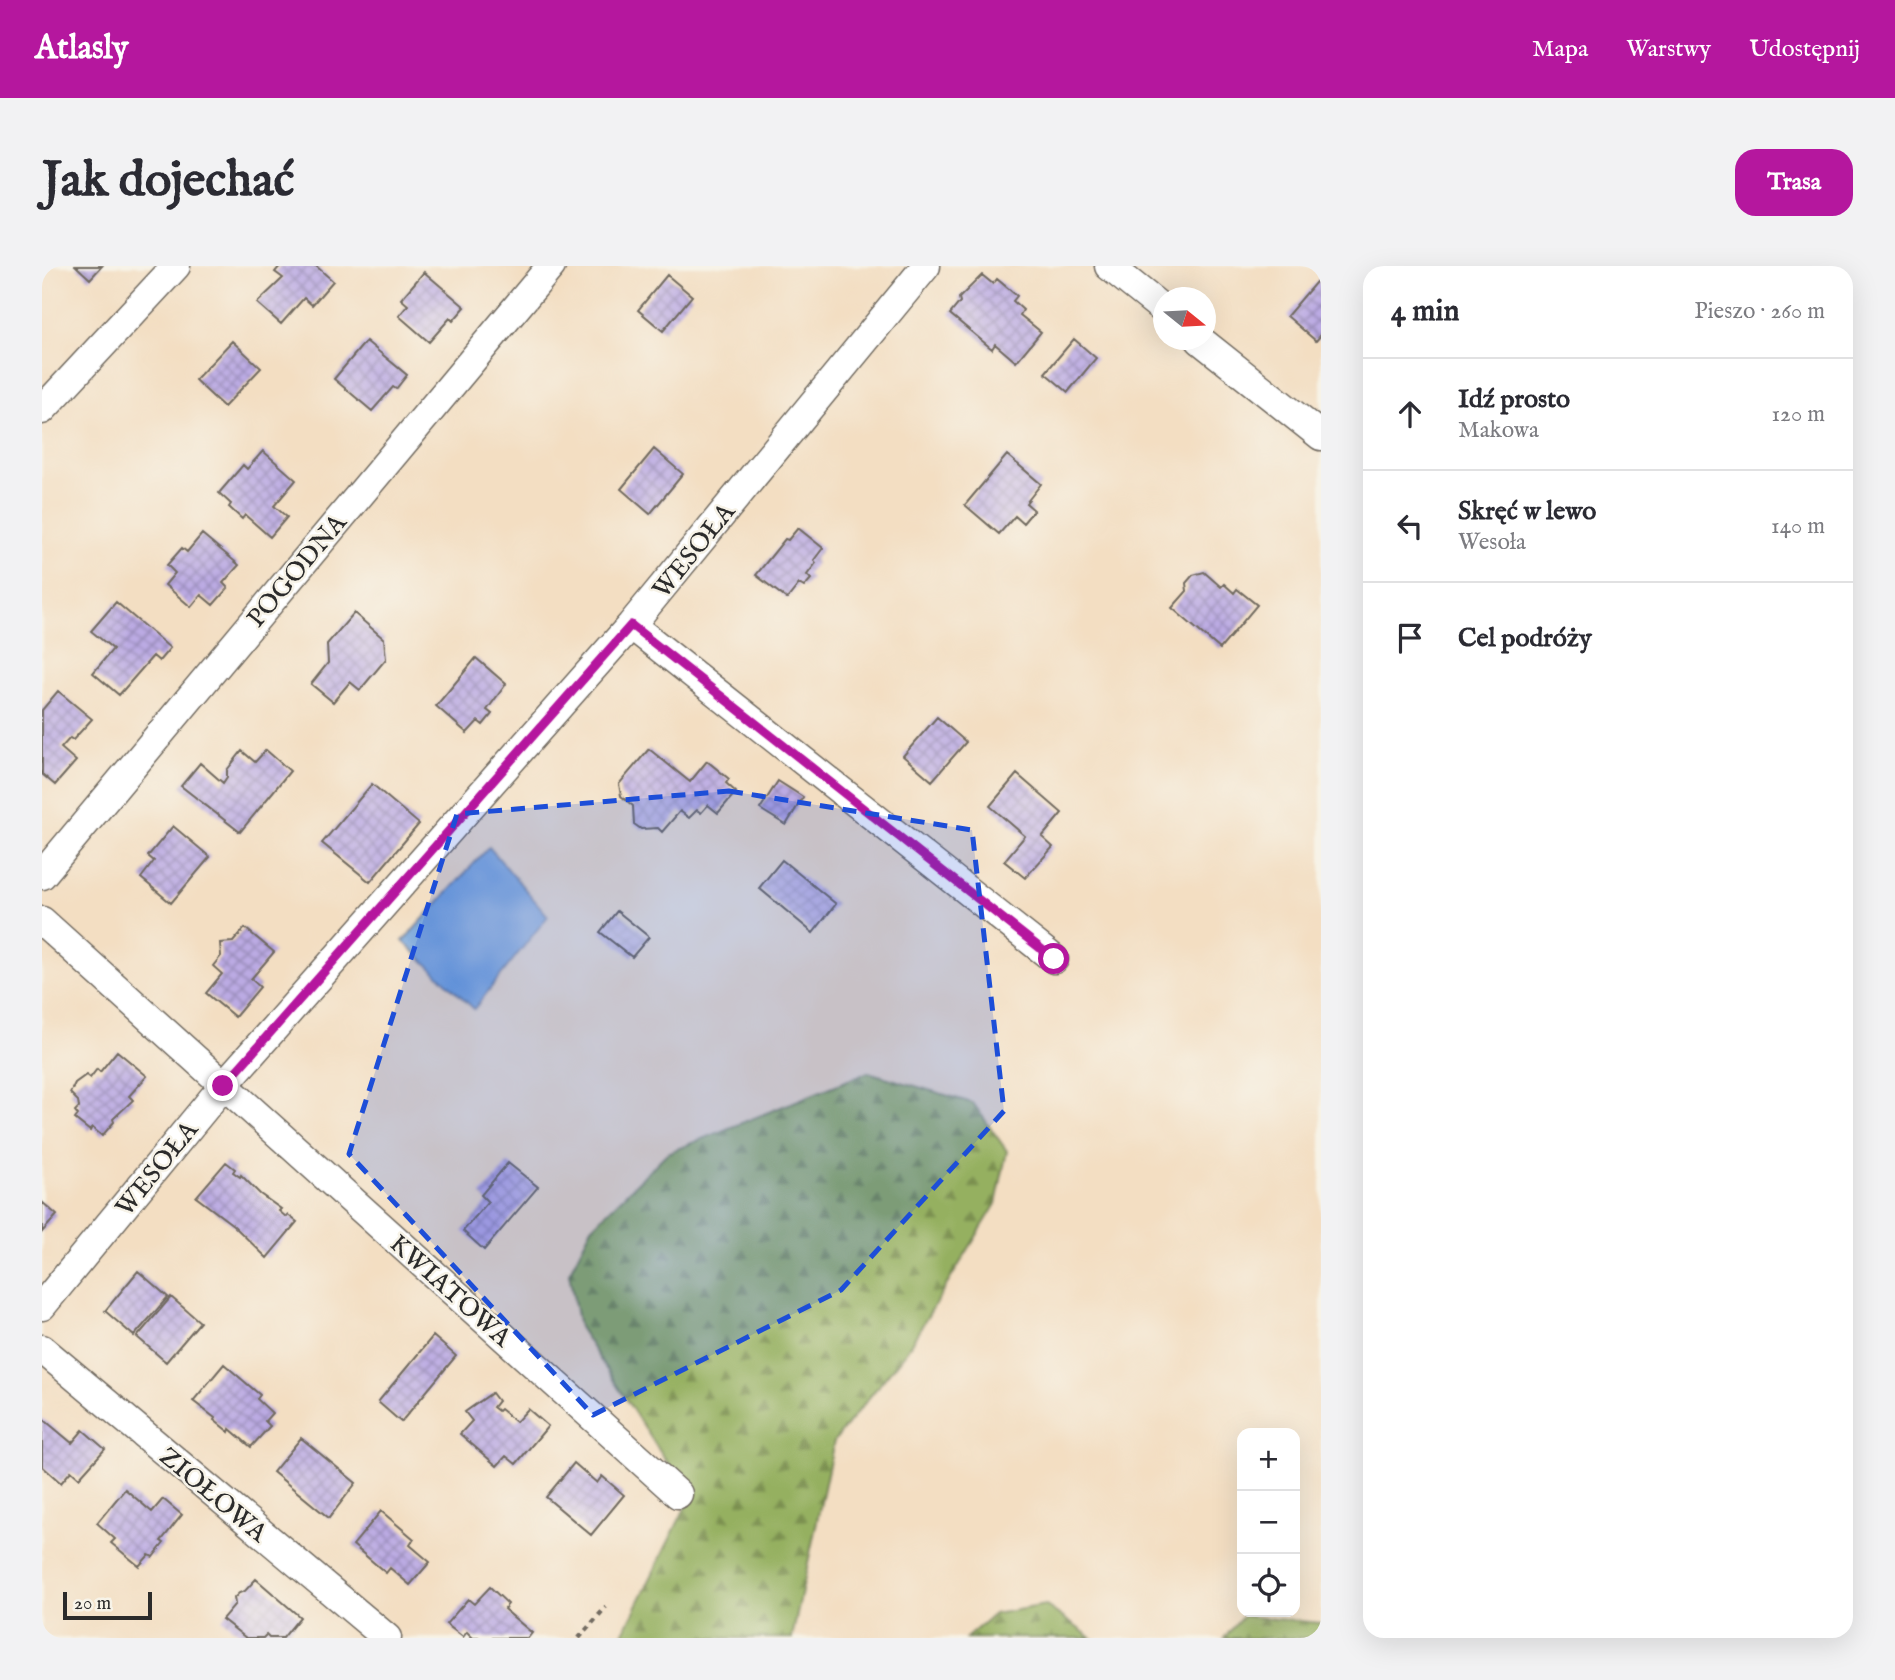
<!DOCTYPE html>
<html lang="pl">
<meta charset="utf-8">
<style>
:root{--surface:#fff;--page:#f2f2f3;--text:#2b2b33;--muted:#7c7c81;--line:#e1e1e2;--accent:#b5179e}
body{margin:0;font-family:"IM FELL English",serif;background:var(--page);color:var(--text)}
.controls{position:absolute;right:21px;bottom:21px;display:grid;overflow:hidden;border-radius:14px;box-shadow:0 7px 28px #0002}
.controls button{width:63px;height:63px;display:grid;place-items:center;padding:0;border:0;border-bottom:2px solid var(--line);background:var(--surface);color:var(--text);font:35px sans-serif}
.compass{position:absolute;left:1111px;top:21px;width:63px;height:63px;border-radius:50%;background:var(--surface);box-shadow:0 7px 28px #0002;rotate:108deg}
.scale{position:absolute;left:21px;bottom:18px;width:89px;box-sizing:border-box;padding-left:7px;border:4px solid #2b2b2b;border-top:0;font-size:19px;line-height:24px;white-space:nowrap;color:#2b2b2b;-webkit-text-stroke:5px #f7f3e8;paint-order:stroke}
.stop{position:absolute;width:21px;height:21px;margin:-16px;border:5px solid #b5179e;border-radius:50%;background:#fff}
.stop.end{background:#b5179e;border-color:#fff;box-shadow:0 2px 7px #0008}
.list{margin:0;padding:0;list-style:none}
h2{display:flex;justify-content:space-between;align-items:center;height:91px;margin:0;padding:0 28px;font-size:30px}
h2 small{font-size:23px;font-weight:400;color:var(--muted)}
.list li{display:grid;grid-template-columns:46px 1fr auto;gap:21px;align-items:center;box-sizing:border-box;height:112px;padding:0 28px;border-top:2px solid var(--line)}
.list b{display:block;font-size:26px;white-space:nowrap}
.list p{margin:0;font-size:23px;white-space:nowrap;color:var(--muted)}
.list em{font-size:23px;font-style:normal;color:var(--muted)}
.icon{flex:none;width:38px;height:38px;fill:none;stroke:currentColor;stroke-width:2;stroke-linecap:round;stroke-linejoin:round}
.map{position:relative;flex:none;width:1279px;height:1372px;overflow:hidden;border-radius:21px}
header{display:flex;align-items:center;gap:42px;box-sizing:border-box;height:98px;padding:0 35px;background:var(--accent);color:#fff}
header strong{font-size:33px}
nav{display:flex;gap:38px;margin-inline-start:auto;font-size:24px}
.intro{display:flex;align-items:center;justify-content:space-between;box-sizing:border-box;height:168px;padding:0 42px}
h1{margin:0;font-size:49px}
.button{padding:18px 32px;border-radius:21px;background:var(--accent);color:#fff;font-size:24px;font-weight:700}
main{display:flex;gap:42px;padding:0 42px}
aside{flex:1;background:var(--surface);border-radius:21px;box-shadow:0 7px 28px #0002}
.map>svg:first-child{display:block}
.forest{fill:url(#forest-firs);stroke:#606e46;stroke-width:2}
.water{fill:#6fa0d9;stroke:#4d6682;stroke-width:2}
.building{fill:url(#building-cross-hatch)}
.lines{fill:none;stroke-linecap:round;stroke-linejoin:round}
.minor-casing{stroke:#716a60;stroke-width:31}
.path{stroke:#716a60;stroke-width:4.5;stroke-dasharray:5 5;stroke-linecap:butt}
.minor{stroke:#fff;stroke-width:28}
.route{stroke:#b5179e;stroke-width:9}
.marked{fill:#1d4ed8;fill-opacity:0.2;stroke:#1d4ed8;stroke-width:5;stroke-dasharray:14 9;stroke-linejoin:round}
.labels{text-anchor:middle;stroke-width:5;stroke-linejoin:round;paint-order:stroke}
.street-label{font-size:26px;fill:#2b2b2b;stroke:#f7f3e8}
</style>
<header>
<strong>Atlasly</strong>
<nav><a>Mapa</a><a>Warstwy</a><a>Udostępnij</a></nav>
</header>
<div class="intro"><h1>Jak dojechać</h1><a class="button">Trasa</a></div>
<main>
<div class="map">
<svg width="1279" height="1372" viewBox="0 0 1279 1372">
<defs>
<pattern id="forest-firs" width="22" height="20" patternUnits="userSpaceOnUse" patternTransform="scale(1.75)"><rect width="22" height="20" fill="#95b061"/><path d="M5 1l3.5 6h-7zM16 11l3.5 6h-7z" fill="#7a8f50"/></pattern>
<pattern id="building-cross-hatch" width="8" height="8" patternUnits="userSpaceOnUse" patternTransform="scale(1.75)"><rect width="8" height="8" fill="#bbaae3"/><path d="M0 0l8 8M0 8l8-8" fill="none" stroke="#988bb8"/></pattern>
</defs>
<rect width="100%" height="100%" fill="#f7f3e8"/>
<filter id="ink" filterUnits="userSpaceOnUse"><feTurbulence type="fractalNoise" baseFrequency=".0143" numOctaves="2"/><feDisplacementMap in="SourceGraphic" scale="14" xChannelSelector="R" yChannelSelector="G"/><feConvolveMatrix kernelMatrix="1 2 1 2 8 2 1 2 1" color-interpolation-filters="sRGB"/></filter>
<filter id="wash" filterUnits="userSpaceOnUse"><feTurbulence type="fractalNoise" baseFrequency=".00686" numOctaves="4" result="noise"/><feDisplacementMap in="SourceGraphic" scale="28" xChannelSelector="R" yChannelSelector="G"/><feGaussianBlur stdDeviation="1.57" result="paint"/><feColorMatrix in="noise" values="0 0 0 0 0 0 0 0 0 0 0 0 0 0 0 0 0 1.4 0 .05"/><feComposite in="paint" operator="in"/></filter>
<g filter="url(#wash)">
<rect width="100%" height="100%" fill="#f3dec2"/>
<path class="forest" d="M 826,806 L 931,837 L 965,885 L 954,938 L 864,1086 L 792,1175 L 750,1372 L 579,1372 L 648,1232 L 537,1061 L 527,1007 L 550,961 L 625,887 Z
M 1003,1339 L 1050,1372 L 924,1372 L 952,1348 Z
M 1201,1350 L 1279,1357 L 1279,1372 L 1182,1372 Z"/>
<path class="water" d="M 447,581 L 506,650 L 432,743 L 361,675 Z"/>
<g id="blocks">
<path class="building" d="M 34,0 L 60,0 L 48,13 Z
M 238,0 L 274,0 L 291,15 L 270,39 L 262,32 L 239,58 L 215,37 L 241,12 L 233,6 Z
M 382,6 L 423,41 L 411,55 L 408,52 L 387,76 L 357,50 L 366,39 L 359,33 Z
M 625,9 L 650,30 L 621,65 L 596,44 Z
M 940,9 L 951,18 L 955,13 L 975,30 L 971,35 L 981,44 L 978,49 L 999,66 L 974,96 L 953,78 L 950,83 L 908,48 L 918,36 L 917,32 Z
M 1279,10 L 1279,69 L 1274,75 L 1245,50 Z
M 1032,73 L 1054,92 L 1026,126 L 1003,107 Z
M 190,75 L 219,102 L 182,141 L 153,114 Z
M 324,75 L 365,109 L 354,123 L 351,121 L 330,145 L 292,113 Z
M 612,183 L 641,208 L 608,248 L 579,223 Z
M 221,185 L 254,214 L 232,240 L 245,251 L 228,271 L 203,249 L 200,253 L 187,241 L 189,238 L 177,227 L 201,199 L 205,203 Z
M 965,189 L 999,218 L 984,237 L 992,244 L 981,257 L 973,250 L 957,268 L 923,239 Z
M 756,262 L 781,282 L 772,294 L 774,297 L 765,309 L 769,313 L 762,321 L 757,318 L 745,333 L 714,309 L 743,273 L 746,274 Z
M 160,268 L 197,299 L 181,317 L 186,322 L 171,339 L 159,329 L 149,341 L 123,319 L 133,307 L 125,299 L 140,282 L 145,286 Z
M 1162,306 L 1179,321 L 1182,318 L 1192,327 L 1195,323 L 1215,339 L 1178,383 L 1130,342 L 1145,325 L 1144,317 L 1151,309 Z
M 74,336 L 128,382 L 117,395 L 111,390 L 77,429 L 51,407 L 71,383 L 49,365 Z
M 312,347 L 342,373 L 344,393 L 318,424 L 308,416 L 291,436 L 269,418 L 286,397 L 285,378 Z
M 434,392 L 464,418 L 445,444 L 450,448 L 441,459 L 436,455 L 425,467 L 394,440 Z
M 16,425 L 50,453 L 31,474 L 28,472 L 19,482 L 34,495 L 13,519 L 0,508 L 0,444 Z
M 895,451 L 924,476 L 890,515 L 861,490 Z
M 607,483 L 648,516 L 665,495 L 687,513 L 684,517 L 694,526 L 676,547 L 666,539 L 659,547 L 655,544 L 647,552 L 638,545 L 620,566 L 616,562 L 599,563 L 592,558 L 591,540 L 579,530 L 577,518 Z
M 224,484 L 248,505 L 198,566 L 139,520 L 158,497 L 181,517 L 185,511 L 185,504 L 200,485 L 213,496 Z
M 975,508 L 1020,547 L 1000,571 L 1011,581 L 983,612 L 962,595 L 983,570 L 948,540 Z
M 736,515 L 761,531 L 744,559 L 718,543 Z
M 330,518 L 377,558 L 328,616 L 280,577 Z
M 131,560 L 168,591 L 129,637 L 99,612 L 112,595 L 106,590 Z
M 740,594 L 794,638 L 771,667 L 717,622 Z
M 575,645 L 607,671 L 590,691 L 558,666 Z
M 203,662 L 232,686 L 209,713 L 218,721 L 193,751 L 164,727 L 180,708 L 171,700 L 179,690 L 178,677 L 191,676 Z
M 75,785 L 105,810 L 87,830 L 91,834 L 71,853 L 72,856 L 60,870 L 50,861 L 48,865 L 33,853 L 36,849 L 33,845 L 37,841 L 36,835 L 28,827 L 33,817 L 44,809 L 48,812 L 55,803 L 58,806 Z
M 184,896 L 193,903 L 191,906 L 198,911 L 199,909 L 218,928 L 239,943 L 237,945 L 244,951 L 246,949 L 255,956 L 225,992 L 191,959 L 154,931 Z
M 466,897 L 496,921 L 442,984 L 421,965 L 446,936 L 439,929 Z
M 0,936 L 15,949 L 0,966 Z
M 96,1005 L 126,1031 L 92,1070 L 63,1045 Z
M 129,1031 L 158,1056 L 124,1096 L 95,1071 Z
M 391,1070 L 414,1090 L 359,1156 L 336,1136 Z
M 182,1098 L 218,1129 L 215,1133 L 230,1147 L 223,1155 L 228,1160 L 209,1181 L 188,1163 L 187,1166 L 172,1154 L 173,1152 L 151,1135 Z
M 450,1127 L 456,1135 L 451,1141 L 456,1145 L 458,1143 L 474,1156 L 486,1143 L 506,1160 L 474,1198 L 464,1190 L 455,1200 L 418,1168 L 430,1155 L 423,1146 Z
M 0,1152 L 30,1177 L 41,1164 L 63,1183 L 37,1212 L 29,1205 L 19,1217 L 0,1200 Z
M 259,1172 L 314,1217 L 287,1252 L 231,1206 Z
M 532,1197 L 555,1217 L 560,1210 L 582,1229 L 549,1269 L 504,1231 Z
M 83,1223 L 110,1246 L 121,1233 L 140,1249 L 119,1275 L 122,1277 L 111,1291 L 107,1289 L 97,1300 L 69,1277 L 73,1273 L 55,1257 Z
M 339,1245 L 372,1273 L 368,1279 L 388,1296 L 368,1319 L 348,1302 L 344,1307 L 311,1279 Z
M 214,1313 L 258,1351 L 241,1372 L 227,1372 L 224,1369 L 221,1372 L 204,1372 L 180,1353 L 193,1338 L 192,1332 L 197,1327 L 203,1325 Z
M 448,1321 L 466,1338 L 462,1343 L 490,1367 L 486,1372 L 431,1372 L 425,1366 L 421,1371 L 404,1358 L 426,1333 L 432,1338 Z"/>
</g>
</g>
<g filter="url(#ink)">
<use href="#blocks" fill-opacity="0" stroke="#716a60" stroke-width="2"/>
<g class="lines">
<defs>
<path id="minor" d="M 1067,0 L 1122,44
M 1158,74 L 1279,170
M 0,144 L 134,0
M 589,359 L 1012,693
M 0,609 L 509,0
M 0,655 L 636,1228
M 0,1040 L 181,820 L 589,359 L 884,0
M 0,1083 L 345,1372"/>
</defs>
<use href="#minor" class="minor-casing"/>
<path class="path" d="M 537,1372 L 564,1341"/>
<use href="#minor" class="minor"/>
</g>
</g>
<g class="lines" filter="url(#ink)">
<path class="route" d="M 181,820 L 589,359 L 1012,693"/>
</g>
<path class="marked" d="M 687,525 L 930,564 L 962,845 L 799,1024 L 551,1149 L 307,888 L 415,548 Z"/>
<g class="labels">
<g class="street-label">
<text transform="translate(651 284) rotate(-51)" y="9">WESOŁA</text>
<text transform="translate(254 304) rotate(-50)" y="9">POGODNA</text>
<text transform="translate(114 902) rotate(-51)" y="9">WESOŁA</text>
<text transform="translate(409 1024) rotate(42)" y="9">KWIATOWA</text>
<text transform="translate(172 1228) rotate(40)" y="9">ZIOŁOWA</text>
</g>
</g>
</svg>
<div class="controls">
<button>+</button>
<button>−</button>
<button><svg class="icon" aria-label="locate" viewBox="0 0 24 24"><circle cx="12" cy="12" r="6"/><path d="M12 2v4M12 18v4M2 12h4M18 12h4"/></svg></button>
</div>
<svg class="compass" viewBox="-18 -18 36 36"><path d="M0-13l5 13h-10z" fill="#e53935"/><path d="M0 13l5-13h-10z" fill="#7c7c81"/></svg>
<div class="scale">20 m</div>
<div class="stop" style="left:1012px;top:693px"></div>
<div class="stop end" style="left:181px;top:820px"></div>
</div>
<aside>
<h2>4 min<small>Pieszo · 260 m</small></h2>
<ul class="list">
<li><svg class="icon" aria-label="ahead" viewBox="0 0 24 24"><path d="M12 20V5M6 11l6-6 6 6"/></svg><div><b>Idź prosto</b><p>Makowa</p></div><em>120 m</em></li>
<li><svg class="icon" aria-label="left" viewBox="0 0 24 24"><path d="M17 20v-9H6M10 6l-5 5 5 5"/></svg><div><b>Skręć w lewo</b><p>Wesoła</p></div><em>140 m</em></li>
<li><svg class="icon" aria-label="arrive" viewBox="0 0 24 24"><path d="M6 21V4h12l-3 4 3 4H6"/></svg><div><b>Cel podróży</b></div></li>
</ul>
</aside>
</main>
